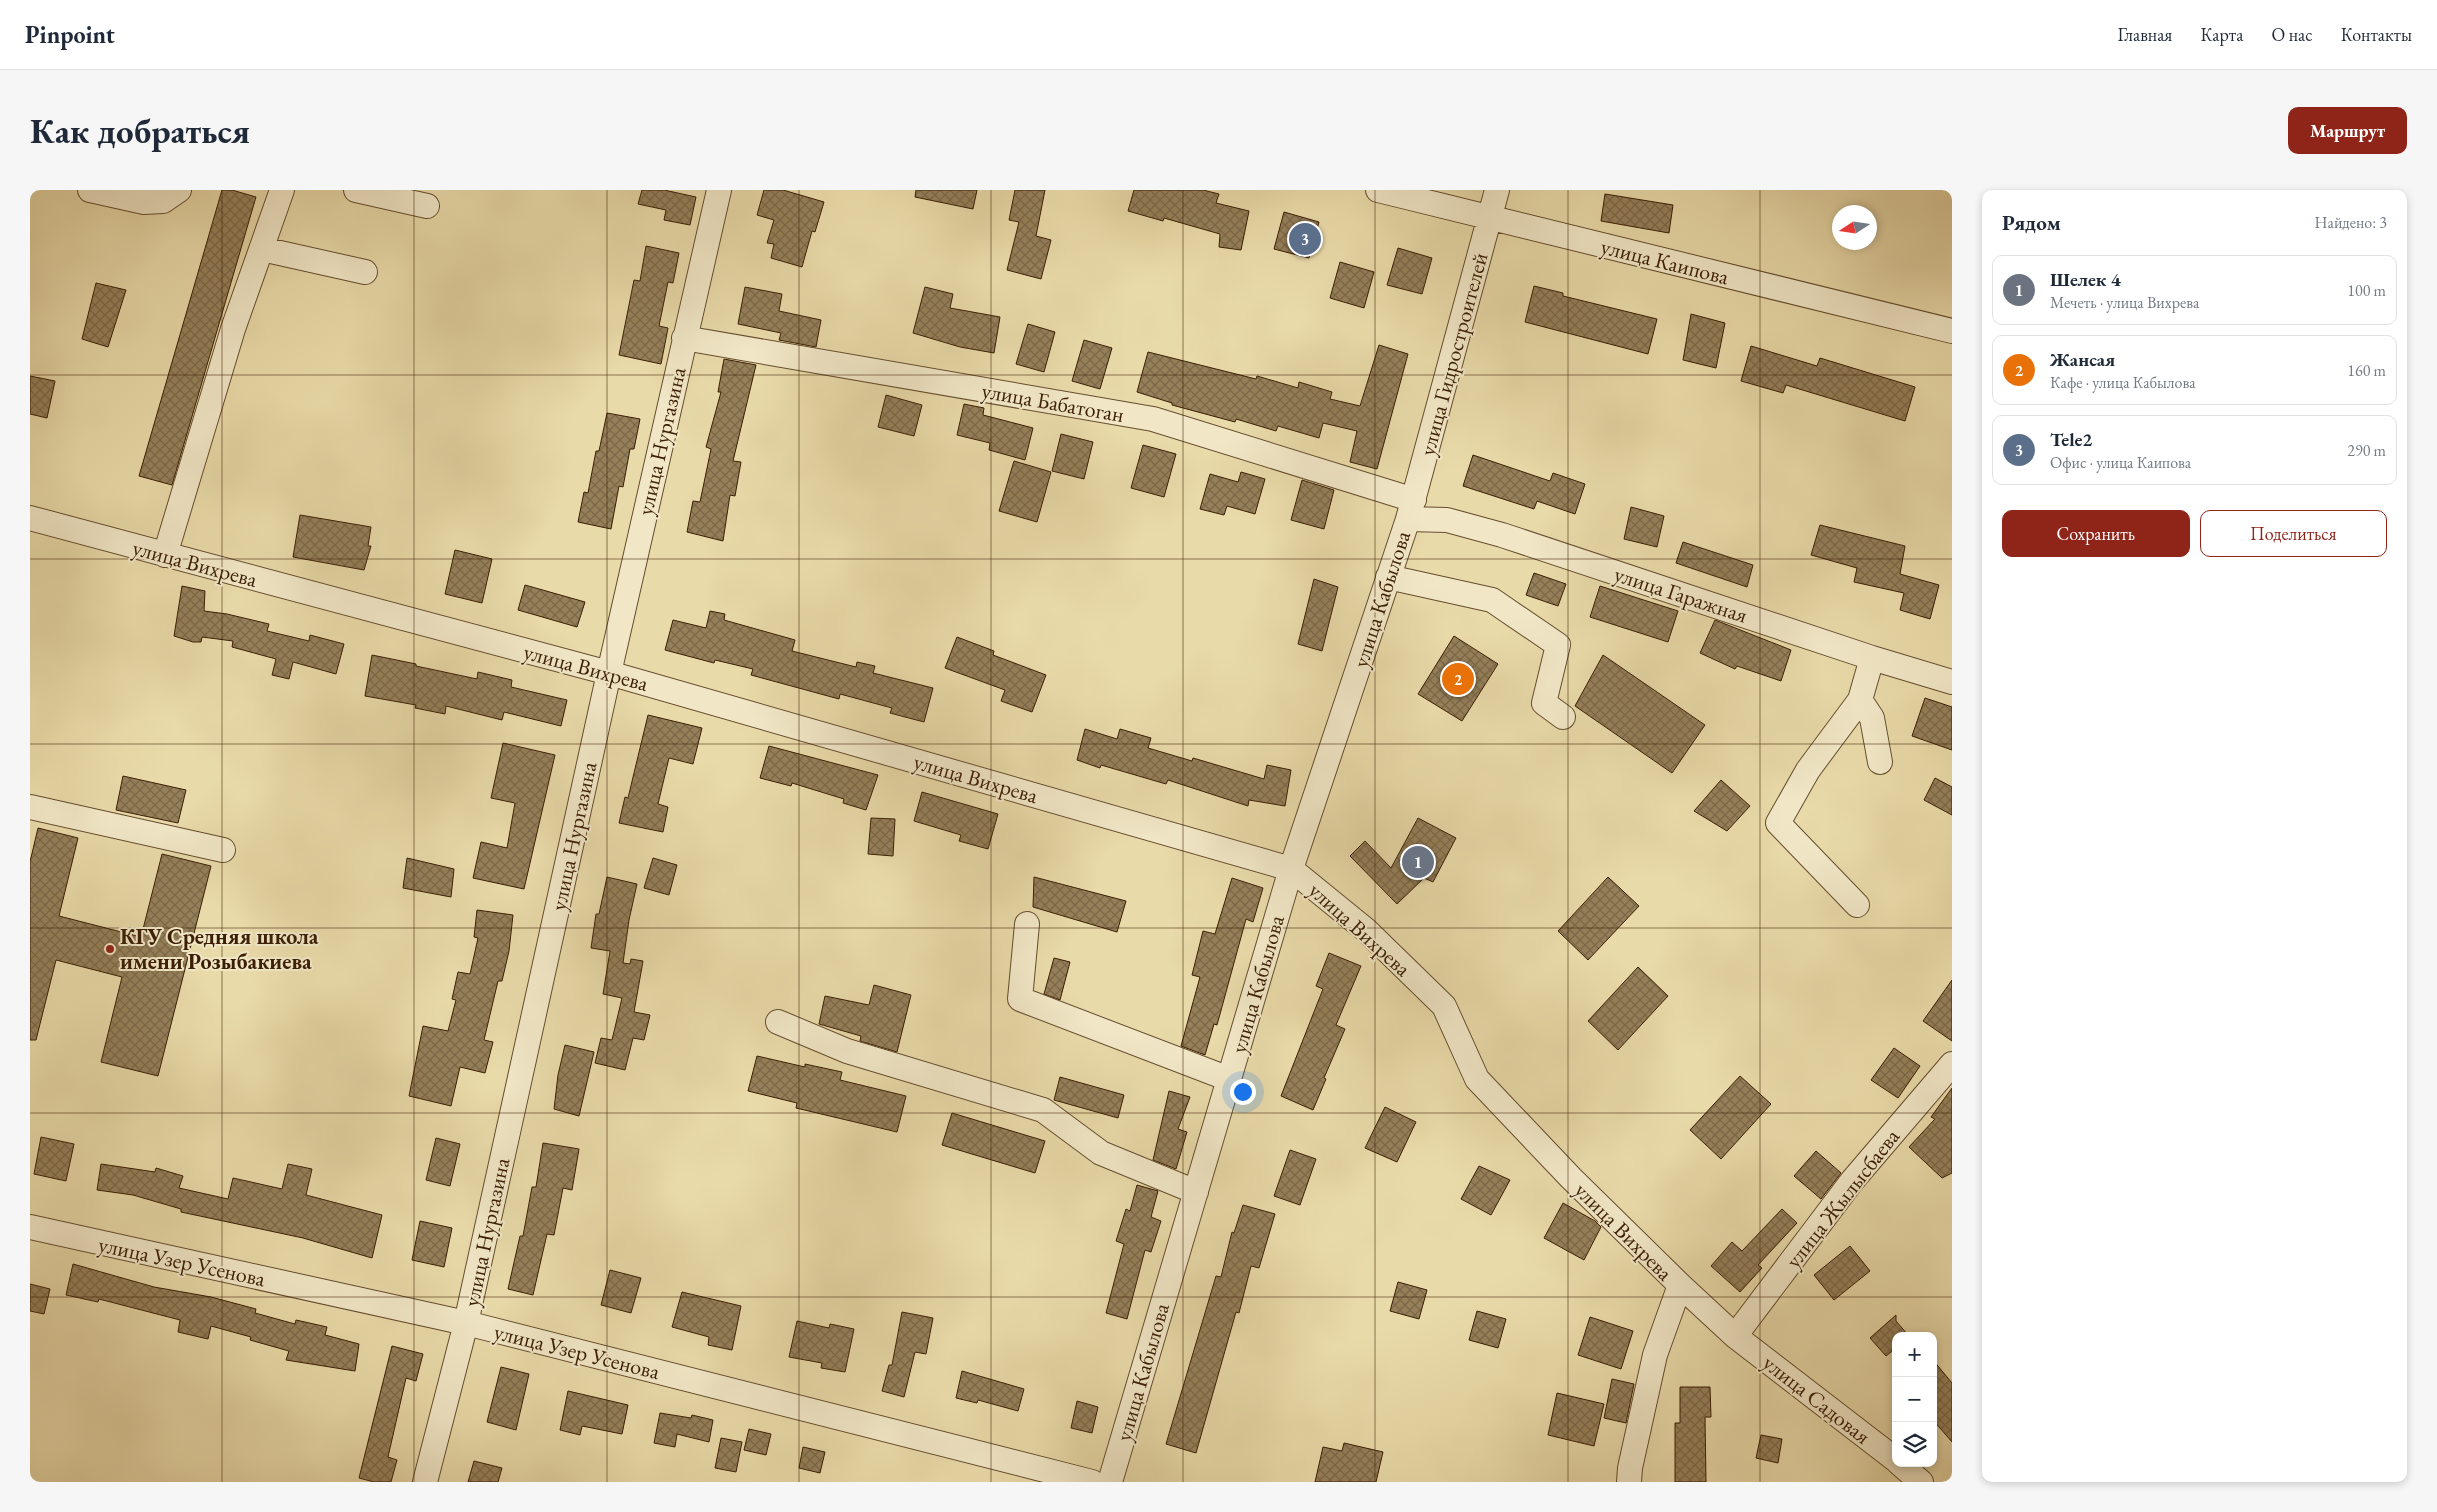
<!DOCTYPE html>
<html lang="ru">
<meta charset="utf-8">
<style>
:root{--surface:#fff;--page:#f6f6f7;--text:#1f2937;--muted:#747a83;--line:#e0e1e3;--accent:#8f2418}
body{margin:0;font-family:"EB Garamond",serif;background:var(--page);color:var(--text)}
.controls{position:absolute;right:15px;bottom:15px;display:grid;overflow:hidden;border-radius:10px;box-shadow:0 2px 8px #0003}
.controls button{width:45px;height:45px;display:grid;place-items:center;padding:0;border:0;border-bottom:1px solid var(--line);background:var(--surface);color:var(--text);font:25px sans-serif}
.compass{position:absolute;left:1802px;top:15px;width:45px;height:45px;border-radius:50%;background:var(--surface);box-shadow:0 2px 8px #0003;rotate:258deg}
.you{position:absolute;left:1212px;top:901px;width:18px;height:18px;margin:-12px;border:4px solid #fff;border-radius:50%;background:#1a73e8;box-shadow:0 0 0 8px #1a73e833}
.badge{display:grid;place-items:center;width:32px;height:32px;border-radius:50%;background:var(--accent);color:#fff;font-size:16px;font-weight:700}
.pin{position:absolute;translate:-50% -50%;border:2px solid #fff;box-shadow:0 1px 5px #0006}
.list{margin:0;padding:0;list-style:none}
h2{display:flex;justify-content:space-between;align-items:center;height:65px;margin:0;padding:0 20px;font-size:21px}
h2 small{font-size:16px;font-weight:400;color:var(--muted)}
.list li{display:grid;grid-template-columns:32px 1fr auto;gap:15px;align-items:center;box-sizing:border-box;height:70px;margin:0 10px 10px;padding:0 10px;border:1px solid var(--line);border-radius:10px}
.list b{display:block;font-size:19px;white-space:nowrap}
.list p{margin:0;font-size:16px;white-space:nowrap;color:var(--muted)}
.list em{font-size:16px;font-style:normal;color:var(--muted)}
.actions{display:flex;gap:10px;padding:15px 20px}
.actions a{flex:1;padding:11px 0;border:1px solid var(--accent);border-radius:10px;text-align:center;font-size:18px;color:var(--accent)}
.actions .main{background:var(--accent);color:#fff}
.icon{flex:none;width:28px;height:28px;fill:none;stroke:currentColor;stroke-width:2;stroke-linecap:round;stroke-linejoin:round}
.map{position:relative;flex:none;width:1922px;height:1292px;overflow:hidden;border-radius:10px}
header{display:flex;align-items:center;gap:30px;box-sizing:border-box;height:70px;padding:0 25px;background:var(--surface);border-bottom:1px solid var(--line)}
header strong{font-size:24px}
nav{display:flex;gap:28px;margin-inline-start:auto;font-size:18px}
.intro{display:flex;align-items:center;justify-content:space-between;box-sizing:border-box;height:120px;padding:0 30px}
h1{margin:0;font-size:35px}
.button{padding:12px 22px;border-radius:10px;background:var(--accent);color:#fff;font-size:18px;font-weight:700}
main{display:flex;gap:30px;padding:0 30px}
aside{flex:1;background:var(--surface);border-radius:10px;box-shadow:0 2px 8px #0003}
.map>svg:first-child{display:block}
.building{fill:url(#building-cross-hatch);stroke:#3b1e05}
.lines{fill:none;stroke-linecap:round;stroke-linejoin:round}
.minor-casing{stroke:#664d2e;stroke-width:26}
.minor{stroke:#f1e7c7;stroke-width:24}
.grid{fill:none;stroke:#3b1e05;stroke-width:1;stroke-opacity:0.55}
.poi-dot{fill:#8f2418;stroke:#f1e7c7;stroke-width:2}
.labels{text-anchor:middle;stroke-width:4;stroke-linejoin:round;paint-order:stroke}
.street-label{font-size:22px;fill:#3b1e05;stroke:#f1e7c7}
.poi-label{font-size:22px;font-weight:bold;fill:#3b1e05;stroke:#f1e7c7;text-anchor:start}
</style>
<header>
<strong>Pinpoint</strong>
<nav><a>Главная</a><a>Карта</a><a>О нас</a><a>Контакты</a></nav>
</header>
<div class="intro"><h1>Как добраться</h1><a class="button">Маршрут</a></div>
<main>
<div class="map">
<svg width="1922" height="1292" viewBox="0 0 1922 1292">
<defs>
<pattern id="building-cross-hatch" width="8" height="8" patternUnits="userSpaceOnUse" patternTransform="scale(1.25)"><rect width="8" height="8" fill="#95805a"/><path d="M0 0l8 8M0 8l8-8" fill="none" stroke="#7b6848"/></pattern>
</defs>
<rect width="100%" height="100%" fill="#e9daa9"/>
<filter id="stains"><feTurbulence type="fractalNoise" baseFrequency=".004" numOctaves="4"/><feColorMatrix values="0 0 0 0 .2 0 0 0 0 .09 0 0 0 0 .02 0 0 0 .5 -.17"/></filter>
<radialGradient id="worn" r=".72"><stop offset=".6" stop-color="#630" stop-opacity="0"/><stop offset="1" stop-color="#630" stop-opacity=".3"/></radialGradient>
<path class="building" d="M 192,0 L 202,0 L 226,7 L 142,295 L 109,286 Z
M 612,0 L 634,0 L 666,7 L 660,35 L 634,30 L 636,20 L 608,14 Z
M 734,0 L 753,0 L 794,12 L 785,42 L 782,41 L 772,77 L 741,68 L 744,54 L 737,53 L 744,30 L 727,25 Z
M 886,0 L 947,0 L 943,19 L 885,7 Z
M 985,0 L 1015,0 L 1006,46 L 1021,50 L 1011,89 L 977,80 L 989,32 L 979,30 Z
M 1104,0 L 1173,0 L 1189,4 L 1186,13 L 1219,21 L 1211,60 L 1189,57 L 1190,44 L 1134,28 L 1133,31 L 1098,21 Z
M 1575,4 L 1643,15 L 1639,43 L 1571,31 Z
M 1254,22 L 1289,32 L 1279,68 L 1244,59 Z
M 616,56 L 649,63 L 643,93 L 638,92 L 629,136 L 638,138 L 631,174 L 589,165 L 604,90 L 610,91 Z
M 1368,58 L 1402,68 L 1392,104 L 1357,95 Z
M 1310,72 L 1344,82 L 1334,118 L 1300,108 Z
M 66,93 L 96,100 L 78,157 L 52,149 Z
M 1504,96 L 1533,103 L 1533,106 L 1627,129 L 1618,164 L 1495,132 Z
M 715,97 L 752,104 L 749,121 L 791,130 L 786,157 L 749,150 L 751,143 L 708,134 Z
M 895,97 L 923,104 L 920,118 L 970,127 L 964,163 L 930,157 L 883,143 Z
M 1661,124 L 1695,133 L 1686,178 L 1653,170 Z
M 998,134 L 1025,142 L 1014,182 L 986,174 Z
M 1054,150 L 1082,158 L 1070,199 L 1042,191 Z
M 1349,155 L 1378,164 L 1347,279 L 1320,272 L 1327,241 L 1293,233 L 1289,248 L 1248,236 L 1246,241 L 1206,229 L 1205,232 L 1142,215 L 1142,213 L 1107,202 L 1118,162 L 1226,189 L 1227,186 L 1268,198 L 1269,192 L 1302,202 L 1300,209 L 1330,216 Z
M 1721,156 L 1787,176 L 1790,168 L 1885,197 L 1875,231 L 1756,195 L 1753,203 L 1711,191 Z
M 694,169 L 726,175 L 703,271 L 711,272 L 705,306 L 700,305 L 693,351 L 657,342 L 663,311 L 670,312 L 681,259 L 676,257 L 691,202 L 688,202 Z
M 0,186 L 25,191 L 17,228 L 0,224 Z
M 856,205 L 892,215 L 884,246 L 848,237 Z
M 934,214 L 954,218 L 953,225 L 1003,238 L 995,270 L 959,260 L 960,253 L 927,245 Z
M 577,223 L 610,229 L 604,259 L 600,259 L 593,297 L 589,296 L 581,339 L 548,332 L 554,302 L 558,303 L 566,261 L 569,261 Z
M 1031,244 L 1063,252 L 1054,289 L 1022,281 Z
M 1113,255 L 1146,264 L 1134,307 L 1101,298 Z
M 1443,265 L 1520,291 L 1523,283 L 1555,294 L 1545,324 L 1507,311 L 1504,319 L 1433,296 Z
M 984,271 L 1021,282 L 1007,332 L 969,321 Z
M 1211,282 L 1235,289 L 1225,324 L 1197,316 L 1194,325 L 1170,319 L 1180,284 L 1208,292 Z
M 1272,290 L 1304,300 L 1294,339 L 1261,330 Z
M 1601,317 L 1634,326 L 1627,357 L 1594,349 Z
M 270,325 L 341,337 L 338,356 L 341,356 L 334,380 L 263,367 Z
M 1790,335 L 1875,356 L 1870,384 L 1909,395 L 1900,429 L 1870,420 L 1874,403 L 1824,392 L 1827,378 L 1781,365 Z
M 1653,352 L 1723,375 L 1717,397 L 1646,373 Z
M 425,360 L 462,369 L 452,413 L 415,404 Z
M 1504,383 L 1536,394 L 1528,416 L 1496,405 Z
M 1284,389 L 1308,397 L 1292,461 L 1268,454 Z
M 495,395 L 555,412 L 547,437 L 488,420 Z
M 152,396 L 175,401 L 174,421 L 197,424 L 239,434 L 237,441 L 279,451 L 280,445 L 314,454 L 306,484 L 263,472 L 259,489 L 242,485 L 246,469 L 202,457 L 203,451 L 172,447 L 171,452 L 163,452 L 144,446 Z
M 1570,396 L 1648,421 L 1638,452 L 1560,427 Z
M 680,421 L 695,424 L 694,430 L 765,450 L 762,461 L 826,477 L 827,472 L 845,476 L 843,483 L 903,498 L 894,532 L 860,523 L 862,518 L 810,504 L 809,509 L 721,485 L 723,479 L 685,470 L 684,473 L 635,460 L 643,430 L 676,438 Z
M 1685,430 L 1761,460 L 1751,491 L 1707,476 L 1705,479 L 1670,463 Z
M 1424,446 L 1468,474 L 1432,531 L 1388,504 Z
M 927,447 L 964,461 L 963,465 L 1016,485 L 1002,522 L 971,511 L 975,500 L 915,478 Z
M 342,465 L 386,474 L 386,476 L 447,489 L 448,482 L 482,490 L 481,497 L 537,510 L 531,536 L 474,522 L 472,530 L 416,516 L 415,524 L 385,518 L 386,515 L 335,506 Z
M 1573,465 L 1675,535 L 1642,583 L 1545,516 Z
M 1895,508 L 1922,517 L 1922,560 L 1882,546 Z
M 618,525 L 672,538 L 663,574 L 639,568 L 628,614 L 638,617 L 633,642 L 589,633 L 595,607 L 598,608 Z
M 1055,539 L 1087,549 L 1090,539 L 1121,548 L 1118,558 L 1162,571 L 1163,568 L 1234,589 L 1237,575 L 1261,580 L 1255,616 L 1219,610 L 1218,616 L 1138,590 L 1136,594 L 1071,575 L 1070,578 L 1047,570 Z
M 473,553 L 525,565 L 494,699 L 443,688 L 451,652 L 477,658 L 485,613 L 461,608 Z
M 739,556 L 848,585 L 836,620 L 813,613 L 814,609 L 762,593 L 761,596 L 730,588 Z
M 93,586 L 156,600 L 148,633 L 86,620 Z
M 1905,588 L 1922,597 L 1922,625 L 1894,610 Z
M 1691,590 L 1720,616 L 1697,641 L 1664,621 Z
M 892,602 L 968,624 L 958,659 L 929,651 L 931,645 L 884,631 Z
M 841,628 L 865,629 L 863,666 L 838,664 Z
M 1388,628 L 1426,648 L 1403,692 L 1394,688 L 1367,714 L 1320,666 L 1335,651 L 1361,678 Z
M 8,638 L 48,648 L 29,726 L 111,747 L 132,664 L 181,676 L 128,886 L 71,872 L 92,787 L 26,770 L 6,850 L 0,850 L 0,672 Z
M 377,668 L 424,679 L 421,707 L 373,698 Z
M 623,668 L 647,675 L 639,705 L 614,698 Z
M 577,687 L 607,694 L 599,730 L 593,773 L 600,774 L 601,769 L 613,771 L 604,822 L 620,825 L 614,850 L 603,848 L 595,880 L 565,873 L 571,848 L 582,850 L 592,808 L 573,804 L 580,761 L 561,758 L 566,724 L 569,724 Z
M 1004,687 L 1096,711 L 1087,742 L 1003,717 Z
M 1578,687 L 1609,716 L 1558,770 L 1528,741 Z
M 1202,688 L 1233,698 L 1223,732 L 1216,729 L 1187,835 L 1184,834 L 1175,865 L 1151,856 L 1170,787 L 1162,785 L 1173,741 L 1185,744 Z
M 447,720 L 483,725 L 479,761 L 472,791 L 468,791 L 454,850 L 463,852 L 455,883 L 430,877 L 421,916 L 379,906 L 393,836 L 418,841 L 426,810 L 422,809 L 428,782 L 440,784 L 448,748 L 444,747 Z
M 1299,763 L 1331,776 L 1306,835 L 1315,839 L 1294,888 L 1296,889 L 1283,920 L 1251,906 L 1293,799 L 1286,796 Z
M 1024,768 L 1040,772 L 1030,810 L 1014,804 Z
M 1608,777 L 1638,806 L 1588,860 L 1558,831 Z
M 1922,790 L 1922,851 L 1893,831 Z
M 844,795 L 881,805 L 867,862 L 830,851 L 831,846 L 789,834 L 795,806 L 839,815 Z
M 535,855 L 564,862 L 549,926 L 524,919 L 528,885 Z
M 1864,858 L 1890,876 L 1868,908 L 1841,890 Z
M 727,866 L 775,877 L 775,874 L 812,882 L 810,890 L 876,906 L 867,942 L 766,918 L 767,913 L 718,901 Z
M 1710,886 L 1741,914 L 1691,969 L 1660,940 Z
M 1030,887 L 1094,905 L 1088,928 L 1024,910 Z
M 1922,898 L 1922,983 L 1912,988 L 1879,957 L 1905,929 L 1901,927 Z
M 1139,901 L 1160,907 L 1148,939 L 1157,942 L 1146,979 L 1123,970 Z
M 1355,917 L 1386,932 L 1367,972 L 1335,958 Z
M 922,923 L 1015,951 L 1005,983 L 912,955 Z
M 11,947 L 44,954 L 36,991 L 4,984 Z
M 406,948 L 430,954 L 420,996 L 396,990 Z
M 513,953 L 549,959 L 542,1000 L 533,998 L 524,1045 L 517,1044 L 503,1105 L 478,1099 L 490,1046 L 493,1046 L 502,997 L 506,997 Z
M 1260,960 L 1286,969 L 1270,1015 L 1244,1006 Z
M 1786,961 L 1811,983 L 1791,1009 L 1764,986 Z
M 71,974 L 125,982 L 126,978 L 153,986 L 149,998 L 198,1009 L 203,988 L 252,999 L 258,974 L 282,979 L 276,1005 L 352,1025 L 342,1068 L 273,1048 L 151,1022 L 151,1019 L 103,1005 L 67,1000 Z
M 1449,976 L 1480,990 L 1461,1025 L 1431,1009 Z
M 1107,995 L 1128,1001 L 1121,1027 L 1131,1031 L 1121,1062 L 1115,1060 L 1097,1129 L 1076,1123 L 1094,1054 L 1086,1051 L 1096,1019 L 1100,1021 Z
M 1533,1013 L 1565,1031 L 1571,1037 L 1554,1070 L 1514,1048 Z
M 1213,1015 L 1245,1024 L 1229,1078 L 1221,1076 L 1209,1123 L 1206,1122 L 1166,1263 L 1136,1254 L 1186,1086 L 1191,1087 L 1202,1042 L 1204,1043 Z
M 1752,1019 L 1767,1033 L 1728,1075 L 1732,1078 L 1710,1102 L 1681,1076 L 1702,1052 L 1712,1061 Z
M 390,1031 L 422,1038 L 414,1077 L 382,1070 Z
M 1820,1056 L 1840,1081 L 1804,1110 L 1784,1085 Z
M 43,1074 L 124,1097 L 181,1107 L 226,1119 L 225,1123 L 265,1134 L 266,1130 L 297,1137 L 295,1145 L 329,1154 L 325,1181 L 256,1170 L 259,1161 L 220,1150 L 221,1147 L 181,1136 L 178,1149 L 148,1142 L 150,1130 L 69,1109 L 68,1112 L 36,1105 Z
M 580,1080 L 611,1088 L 601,1123 L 571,1115 Z
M 1368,1092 L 1397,1100 L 1389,1129 L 1360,1121 Z
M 0,1094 L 20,1099 L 14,1124 L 0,1121 Z
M 652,1102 L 711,1116 L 702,1160 L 678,1155 L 679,1147 L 642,1137 Z
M 1447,1121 L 1476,1129 L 1468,1158 L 1439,1150 Z
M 872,1122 L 903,1128 L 896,1164 L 885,1162 L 874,1207 L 852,1201 L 859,1175 L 862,1175 Z
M 1866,1125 L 1866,1131 L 1879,1146 L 1866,1146 L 1866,1158 L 1856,1166 L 1840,1148 Z
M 1560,1127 L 1603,1141 L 1591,1179 L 1548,1165 Z
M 767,1131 L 799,1138 L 800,1134 L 824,1139 L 815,1182 L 791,1178 L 792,1173 L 759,1167 Z
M 362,1156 L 393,1164 L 386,1191 L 376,1188 L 358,1267 L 367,1270 L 361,1292 L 344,1292 L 329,1288 Z
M 1903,1170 L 1922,1193 L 1922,1252 L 1903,1230 Z
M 471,1177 L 499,1184 L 486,1240 L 457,1232 Z
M 932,1181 L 994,1199 L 988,1221 L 948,1210 L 947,1213 L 926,1208 Z
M 1582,1189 L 1604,1194 L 1596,1233 L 1574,1228 Z
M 1650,1197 L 1680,1197 L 1681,1227 L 1675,1227 L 1676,1292 L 1645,1292 L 1645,1233 L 1650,1233 Z
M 538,1201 L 598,1215 L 592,1244 L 552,1236 L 550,1245 L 530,1240 Z
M 1527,1203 L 1574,1214 L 1564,1256 L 1518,1245 Z
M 1047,1211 L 1068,1217 L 1062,1243 L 1041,1238 Z
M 630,1223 L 661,1228 L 662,1225 L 683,1230 L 679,1252 L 647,1244 L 645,1257 L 624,1253 Z
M 719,1239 L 741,1244 L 736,1265 L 714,1260 Z
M 1731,1245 L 1752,1249 L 1748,1273 L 1726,1268 Z
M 691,1248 L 712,1252 L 706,1282 L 685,1278 Z
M 1314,1253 L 1353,1262 L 1346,1292 L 1285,1292 L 1293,1257 L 1312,1261 Z
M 773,1257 L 795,1262 L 790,1283 L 769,1278 Z
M 444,1271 L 472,1278 L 468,1292 L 438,1292 Z"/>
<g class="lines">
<defs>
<path id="minor" d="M 60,0 L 114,12 L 133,11 L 149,0
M 326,0 L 397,16
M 1348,0 L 1922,141
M 232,59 L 335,82
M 654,148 L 1123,229 L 1384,310
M 0,328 L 579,483 L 1261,679 L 1336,740 L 1414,816 L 1447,889 L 1541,988 L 1650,1095 L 1705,1146 L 1866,1270
M 1378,329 L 1417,330 L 1472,345 L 1842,468 L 1922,492
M 135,365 L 203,139 L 252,0
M 1358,387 L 1462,410 L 1528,455 L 1514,513 L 1533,527
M 1830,510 L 1842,528 L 1850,572
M 0,617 L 193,660
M 1827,715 L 1748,633 L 1778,580 L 1830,510 L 1842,468
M 997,734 L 990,809 L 1199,889
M 748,832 L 817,861 L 1013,920 L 1071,963 L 1166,1002
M 0,1037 L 436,1133 L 1062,1292
M 1705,1146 L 1822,991 L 1922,874
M 1869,1273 L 1891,1292
M 395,1292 L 436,1133 L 579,483 L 689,0
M 1080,1292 L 1261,679 L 1378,329 L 1467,0
M 1599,1292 L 1600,1278 L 1625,1165 L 1650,1095"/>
</defs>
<use href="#minor" class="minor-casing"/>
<use href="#minor" class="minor"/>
</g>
<path class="grid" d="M 192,0 L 192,1292M 384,0 L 384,1292M 577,0 L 577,1292M 769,0 L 769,1292M 961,0 L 961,1292M 1153,0 L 1153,1292M 1345,0 L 1345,1292M 1538,0 L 1538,1292M 1730,0 L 1730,1292M 0,185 L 1922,185M 0,369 L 1922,369M 0,554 L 1922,554M 0,738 L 1922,738M 0,923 L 1922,923M 0,1107 L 1922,1107"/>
<circle class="poi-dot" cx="80" cy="759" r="5"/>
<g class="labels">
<g class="street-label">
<text transform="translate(1635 71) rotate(14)" y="8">улица Каипова</text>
<text transform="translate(1423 164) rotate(-75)" y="8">улица Гидростроителей</text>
<text transform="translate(1023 212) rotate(10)" y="8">улица Бабатоган</text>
<text transform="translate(631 251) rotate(-77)" y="8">улица Нургазина</text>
<text transform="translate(165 373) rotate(15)" y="8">улица Вихрева</text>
<text transform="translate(1651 404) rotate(18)" y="8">улица Гаражная</text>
<text transform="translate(1351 409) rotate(-72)" y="8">улица Кабылова</text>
<text transform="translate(556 477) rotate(15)" y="8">улица Вихрева</text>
<text transform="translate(946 588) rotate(16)" y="8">улица Вихрева</text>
<text transform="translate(543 646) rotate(-78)" y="8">улица Нургазина</text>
<text transform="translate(1330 739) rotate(42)" y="8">улица Вихрева</text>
<text transform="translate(1227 794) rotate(-74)" y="8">улица Кабылова</text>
<text transform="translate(1812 1008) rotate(-52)" y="8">улица Жылысбаева</text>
<text transform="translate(1594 1041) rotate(45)" y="8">улица Вихрева</text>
<text transform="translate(456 1042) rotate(-78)" y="8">улица Нургазина</text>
<text transform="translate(152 1071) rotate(12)" y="8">улица Узер Усенова</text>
<text transform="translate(547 1161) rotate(14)" y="8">улица Узер Усенова</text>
<text transform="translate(1112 1182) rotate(-74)" y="8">улица Кабылова</text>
<text transform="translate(1787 1209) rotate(38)" y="8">улица Садовая</text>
</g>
<g class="poi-label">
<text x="90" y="754">КГУ Средняя школа<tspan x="90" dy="25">имени Розыбакиева</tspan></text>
</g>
</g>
<rect width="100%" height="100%" filter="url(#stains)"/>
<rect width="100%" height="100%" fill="url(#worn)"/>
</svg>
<div class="controls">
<button>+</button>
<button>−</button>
<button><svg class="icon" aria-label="layers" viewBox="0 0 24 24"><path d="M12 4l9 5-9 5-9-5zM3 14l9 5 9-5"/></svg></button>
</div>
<svg class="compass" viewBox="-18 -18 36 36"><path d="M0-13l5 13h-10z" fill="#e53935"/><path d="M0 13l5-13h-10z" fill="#747a83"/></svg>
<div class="you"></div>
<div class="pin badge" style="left:1388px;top:672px;background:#6b7280">1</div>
<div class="pin badge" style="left:1428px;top:489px;background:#e8710a">2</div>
<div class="pin badge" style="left:1275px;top:49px;background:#5c6f8a">3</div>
</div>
<aside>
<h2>Рядом<small>Найдено: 3</small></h2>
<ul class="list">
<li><span class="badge" style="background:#6b7280">1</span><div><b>Шелек 4</b><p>Мечеть · улица Вихрева</p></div><em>100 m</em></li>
<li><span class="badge" style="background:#e8710a">2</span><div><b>Жансая</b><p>Кафе · улица Кабылова</p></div><em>160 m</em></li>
<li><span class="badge" style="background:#5c6f8a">3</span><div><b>Tele2</b><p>Офис · улица Каипова</p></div><em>290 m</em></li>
</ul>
<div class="actions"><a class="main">Сохранить</a><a>Поделиться</a></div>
</aside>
</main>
